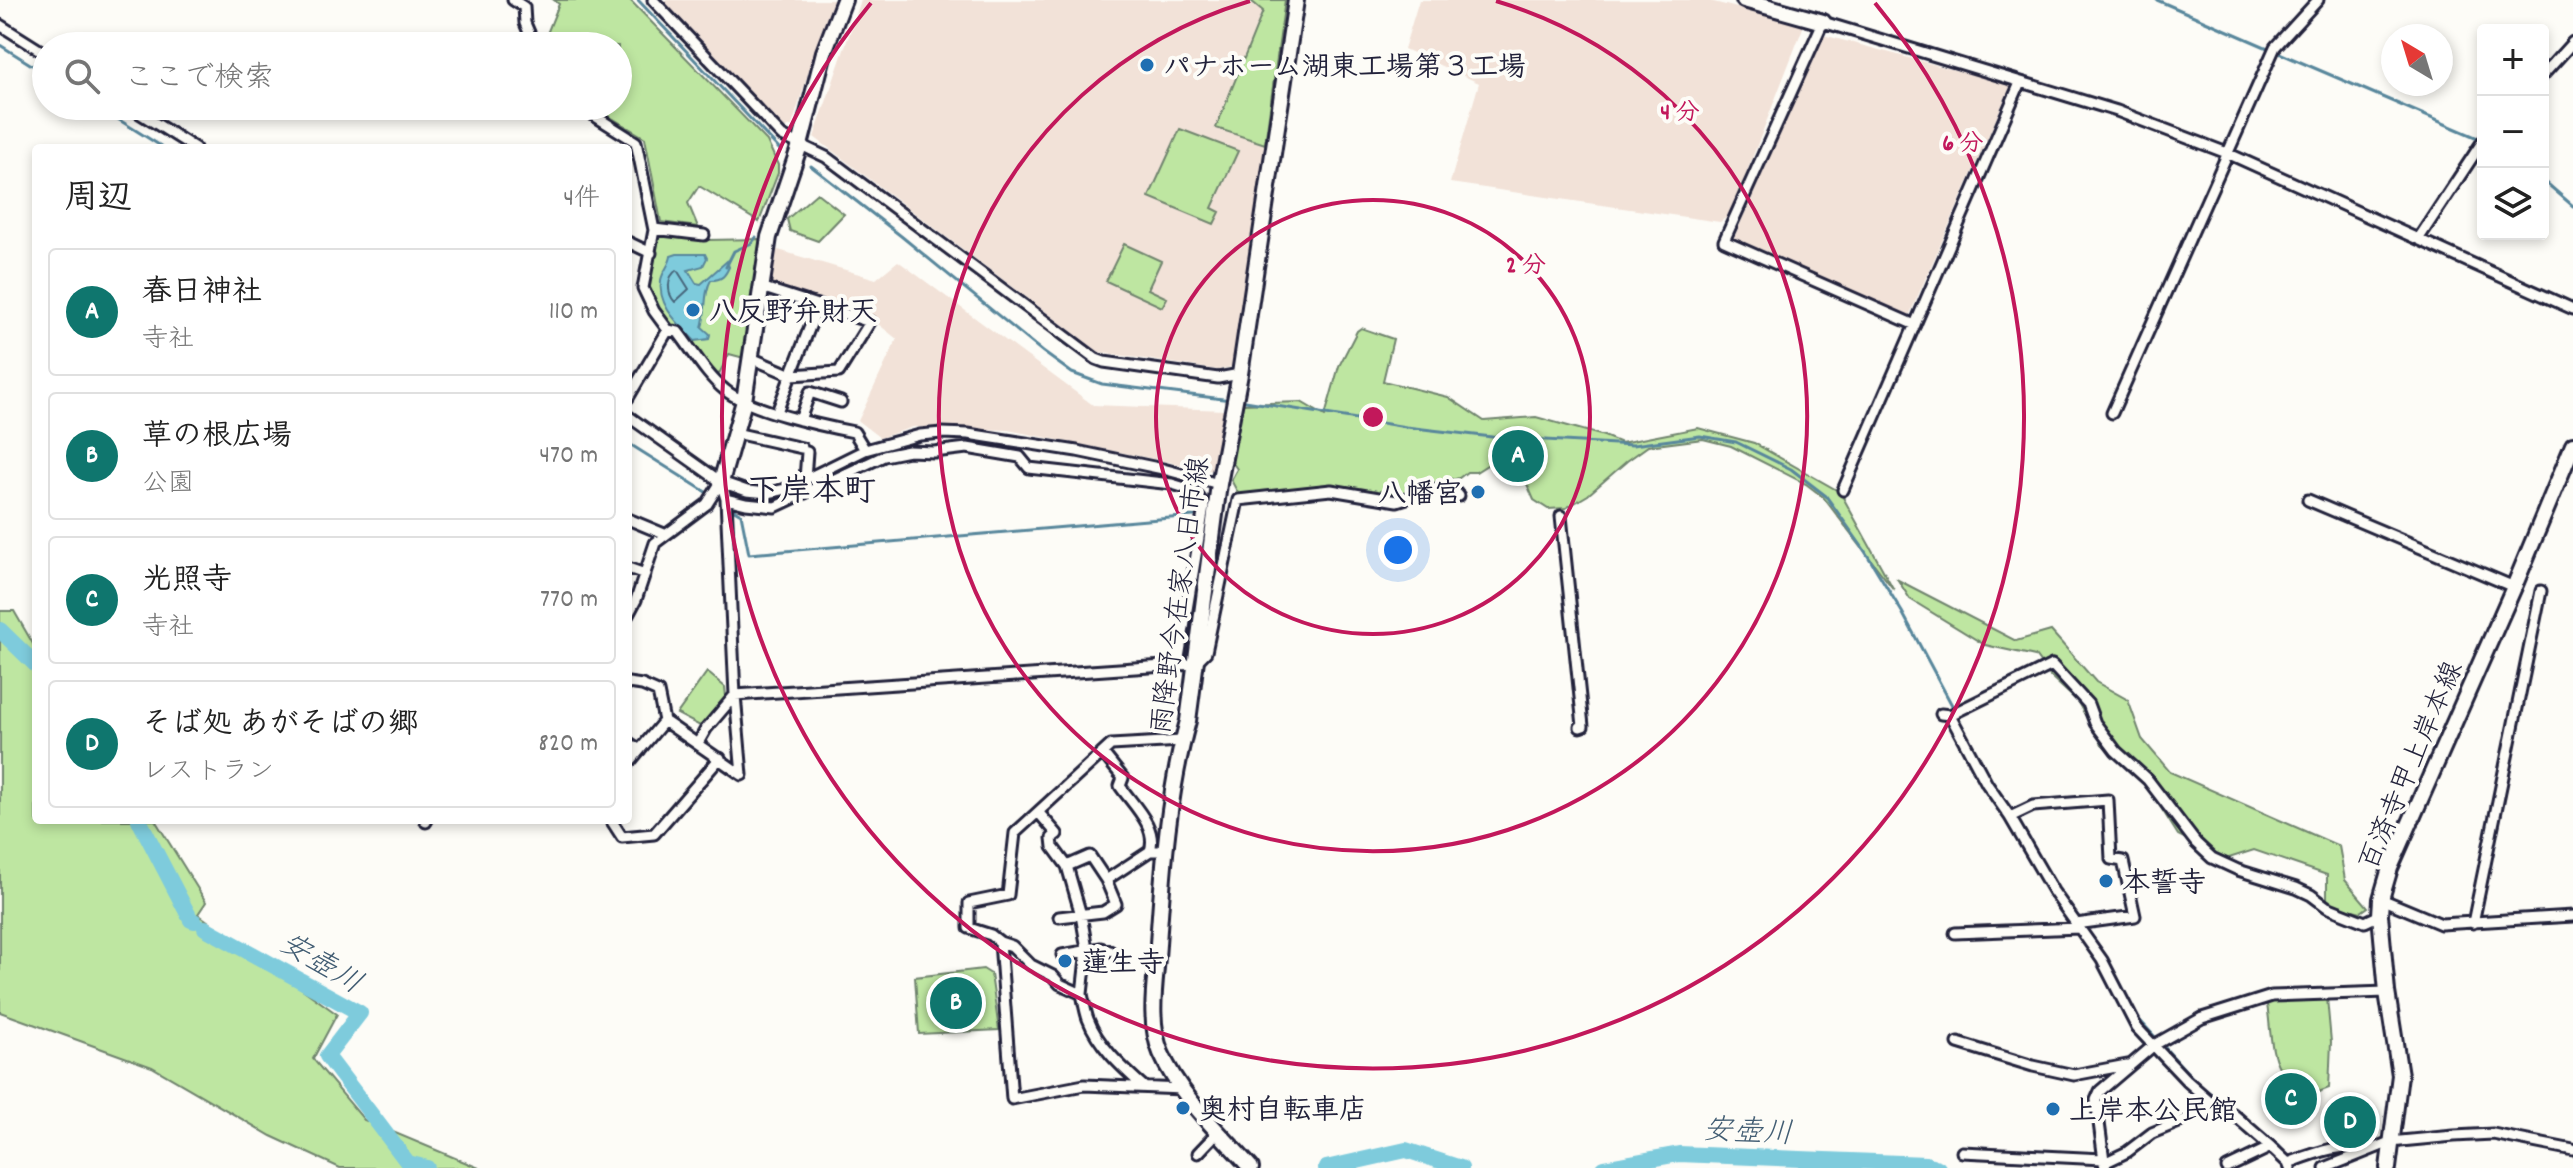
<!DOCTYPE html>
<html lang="ja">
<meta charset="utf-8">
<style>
:root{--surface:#fff;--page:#f2f2f2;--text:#222;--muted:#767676;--line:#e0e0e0;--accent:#0f766e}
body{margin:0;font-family:Dekko,"Klee One",sans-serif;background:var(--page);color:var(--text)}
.controls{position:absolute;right:24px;top:24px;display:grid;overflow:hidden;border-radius:8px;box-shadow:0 4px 12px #0003}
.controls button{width:72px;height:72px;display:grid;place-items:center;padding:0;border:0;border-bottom:2px solid var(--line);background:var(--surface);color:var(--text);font:40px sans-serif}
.compass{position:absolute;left:2381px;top:24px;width:72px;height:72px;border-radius:50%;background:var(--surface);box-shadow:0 4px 12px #0003;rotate:322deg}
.you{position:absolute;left:1398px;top:550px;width:28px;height:28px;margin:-20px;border:6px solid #fff;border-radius:50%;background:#1a73e8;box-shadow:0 0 0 12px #1a73e833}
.badge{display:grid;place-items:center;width:52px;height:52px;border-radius:50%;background:var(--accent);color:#fff;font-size:26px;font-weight:700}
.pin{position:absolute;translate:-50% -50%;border:4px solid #fff;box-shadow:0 2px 8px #0006}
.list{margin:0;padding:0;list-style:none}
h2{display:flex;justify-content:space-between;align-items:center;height:104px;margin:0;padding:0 32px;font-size:34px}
h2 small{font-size:26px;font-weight:400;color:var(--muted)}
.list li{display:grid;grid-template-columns:52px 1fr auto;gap:24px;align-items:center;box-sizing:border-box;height:128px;margin:0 16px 16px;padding:0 16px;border:2px solid var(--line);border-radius:8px}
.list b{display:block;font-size:30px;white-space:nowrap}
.list p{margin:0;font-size:26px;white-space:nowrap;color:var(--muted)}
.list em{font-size:26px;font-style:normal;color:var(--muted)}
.icon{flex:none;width:44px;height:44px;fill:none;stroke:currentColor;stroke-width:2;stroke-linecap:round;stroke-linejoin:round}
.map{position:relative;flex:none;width:2573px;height:1168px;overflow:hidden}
.search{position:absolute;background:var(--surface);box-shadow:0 4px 12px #0003;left:32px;top:32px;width:600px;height:88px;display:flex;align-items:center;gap:20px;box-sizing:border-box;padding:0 28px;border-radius:44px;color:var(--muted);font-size:30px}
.panel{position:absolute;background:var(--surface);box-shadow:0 4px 12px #0003;left:32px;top:144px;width:600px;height:680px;border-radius:8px}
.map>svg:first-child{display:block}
.built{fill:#f2e2d8}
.green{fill:#bee6a1;stroke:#70846e;stroke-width:2}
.water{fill:#7ecbdc;stroke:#59879c;stroke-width:2}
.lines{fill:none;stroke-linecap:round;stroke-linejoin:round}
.shore{stroke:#47667b;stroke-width:2}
.stream{stroke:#59879c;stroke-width:3}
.river{stroke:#7ecbdc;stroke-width:16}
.street-casing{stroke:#22223b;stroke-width:15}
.secondary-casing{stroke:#22223b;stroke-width:20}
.street{stroke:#fdfcf7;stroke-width:9}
.secondary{stroke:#fdfcf7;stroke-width:14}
.ring{fill:none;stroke:#c2185b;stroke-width:4}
.poi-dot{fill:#1f6fb2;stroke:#fdfcf7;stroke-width:3}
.labels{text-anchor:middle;stroke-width:8;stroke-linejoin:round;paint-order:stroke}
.poi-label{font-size:28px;font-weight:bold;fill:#22223b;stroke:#fdfcf7;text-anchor:start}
.street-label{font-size:28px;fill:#22223b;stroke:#fdfcf7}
.water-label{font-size:30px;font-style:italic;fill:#425d73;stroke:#fdfcf7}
.quarter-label{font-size:32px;font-weight:bold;fill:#22223b;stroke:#fdfcf7}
.centre{fill:#c2185b;stroke:#fdfcf7;stroke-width:4}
.ring-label{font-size:24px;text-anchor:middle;font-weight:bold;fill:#c2185b;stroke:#fdfcf7;stroke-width:8;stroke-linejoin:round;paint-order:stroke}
</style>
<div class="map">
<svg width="2573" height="1168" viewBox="0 0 2573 1168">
<rect width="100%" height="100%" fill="#fdfcf7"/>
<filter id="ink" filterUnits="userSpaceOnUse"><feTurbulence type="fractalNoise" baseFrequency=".0125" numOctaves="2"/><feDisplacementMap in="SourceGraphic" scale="16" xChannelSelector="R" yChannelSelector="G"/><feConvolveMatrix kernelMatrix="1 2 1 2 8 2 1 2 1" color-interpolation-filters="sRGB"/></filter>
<g filter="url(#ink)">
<path class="built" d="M 661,0 L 834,0 L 813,57 L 792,126 L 782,129 Z
M 861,0 L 1288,0 L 1235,366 L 1218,370 L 1099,352 L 814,137 Z
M 1419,0 L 1706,0 L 1804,25 L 1730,215 L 1720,222 L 1450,183 L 1479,83 L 1404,49 Z
M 1823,35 L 2011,85 L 1909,316 L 1733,240 Z
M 775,249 L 876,279 L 898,261 L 1093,405 L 1225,410 L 1214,471 L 1008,430 L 913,427 L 880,438 L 858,421 L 897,339 L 873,320 L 770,285 Z"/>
<path class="green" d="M 554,0 L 630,0 L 767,141 L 778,165 L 778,173 L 759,222 L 699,186 L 688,203 L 698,227 L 661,222 L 645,138 L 592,106 L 618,106 L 618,46 L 542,46 L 559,4 Z
M 1250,0 L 1285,0 L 1265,144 L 1216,128 L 1263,11 Z
M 1180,129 L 1238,151 L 1212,208 L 1220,212 L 1214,224 L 1149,197 Z
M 817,193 L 844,214 L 818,241 L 790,231 L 787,219 Z
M 659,235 L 707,240 L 760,239 L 744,358 L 729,354 L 718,376 C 697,356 648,314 648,283 C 648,268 655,250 659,235 Z
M 1124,244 L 1161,261 L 1148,289 L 1167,298 L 1162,307 L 1106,281 Z
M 1361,328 L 1393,339 L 1383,381 L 1448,397 L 1484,421 L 1536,417 L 1604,436 L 1621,443 L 1698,428 L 1754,443 L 1840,492 L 1894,590 L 1823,497 L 1806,484 L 1731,446 L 1703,439 L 1648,446 L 1627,461 L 1588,495 L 1566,508 L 1548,509 L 1534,500 L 1517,461 L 1503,455 L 1476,472 L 1467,472 L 1459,478 L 1394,498 L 1327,486 L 1239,495 L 1231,480 L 1237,469 L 1230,459 L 1242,404 L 1301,402 L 1325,416 L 1339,366 L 1357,331 Z
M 1898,580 L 2016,641 L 2051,631 L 2096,682 L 2128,700 L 2142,739 L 2170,772 L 2339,846 L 2345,880 L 2368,907 L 2361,912 L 2333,905 L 2327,899 L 2327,875 L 2254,850 L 2226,859 L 2178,835 L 2156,800 L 2137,775 L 2102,744 L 2077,701 L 2050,676 L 2035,656 L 1985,645 L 1910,599 Z
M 0,611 L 14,611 L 36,649 L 36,820 L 155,820 L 206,902 L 198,914 L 337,1014 L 313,1059 L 364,1120 L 479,1168 L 340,1168 L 271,1136 L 152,1067 L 0,1012 Z
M 707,672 L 725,687 L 726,697 L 702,727 L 677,714 Z
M 983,969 L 991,974 L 999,1030 L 919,1034 L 915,977 Z
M 2327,998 L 2331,1042 L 2329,1088 L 2308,1096 C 2299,1083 2293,1083 2284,1074 C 2269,1058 2271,1026 2267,1005 L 2272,1000 Z"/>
<path class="water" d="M 677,254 L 705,254 L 707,258 L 703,266 L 688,270 L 696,283 L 701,284 L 727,261 L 729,267 C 725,276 722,280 711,280 C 703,294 707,312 702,327 L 710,334 L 709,339 L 695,341 C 679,324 657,306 661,280 C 663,270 670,265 671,256 Z"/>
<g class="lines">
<path class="shore" d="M 677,270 L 689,289 L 675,302 C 667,294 666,277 677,270 Z"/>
<path class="stream" d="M 638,0 L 780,150
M 2157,0 L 2270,49
M 0,45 L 46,74
M 2277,52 L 2480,139
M 97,106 L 164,148
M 811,166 L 901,236 L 1043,352 L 1072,373 L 1102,384 L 1231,400
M 2543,180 L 2573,206
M 726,267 L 734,251 L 752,243 L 756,237
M 1239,400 L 1406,427 L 1492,437 L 1633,445 L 1700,436 L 1736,442 L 1791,469 L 1826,496 L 1863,548 L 1902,612 L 1954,709
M 628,443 L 709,494
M 729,507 L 741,514 L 749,554 L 1194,516
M 1957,716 L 1992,784
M 2109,965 L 2126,997
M 2134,1014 L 2198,1084 L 2228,1107
M 2254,1126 L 2279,1146 L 2289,1159"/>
<path class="river" d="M 0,630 L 36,665
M 139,820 L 191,920 L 194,921
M 205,928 L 360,1013 L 327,1056 L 408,1163 L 427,1168
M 1326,1168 L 1406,1150 L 1461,1168
M 1603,1168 L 1679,1154 L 1926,1164 L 1938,1168"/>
<defs>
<path id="street" d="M 513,0 L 524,7 L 525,23 L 533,42 L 532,46
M 653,0 L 782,136 L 826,157 L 1096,359 L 1104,362 L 1218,378 L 1240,374
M 0,25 L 46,54
M 2543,75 L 2573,42
M 128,106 L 195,148
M 579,106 L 636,142 L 654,230 L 643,288 L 654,311 L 668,330 L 628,398
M 654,229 L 704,235
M 2419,238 L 2483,141
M 628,242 L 651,253
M 761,287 L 870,322 L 839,372 L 791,375 L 777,412
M 1915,325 L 1724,241 L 1823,22 L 2117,111 L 2227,153 L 2573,309
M 668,330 L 678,332 C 693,351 706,375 725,390 C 749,410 822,426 854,432 L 865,450
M 751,358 L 791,375 L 818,306
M 2112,413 L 2275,47 L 2318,0
M 628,416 L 721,482 L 747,491 L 768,493 L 786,489 L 865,450 L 920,435 L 942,433 L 968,434 L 1077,451 L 1163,469 L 1219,484
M 800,420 L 810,392 L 841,402
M 735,433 L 802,448
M 805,479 L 807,452
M 721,482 L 726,499 L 735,695 L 742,775
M 1843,490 L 2020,83
M 726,499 L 746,504 L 775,507 L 884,456 L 909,451 L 934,452 L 967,448 L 1020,457 L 1029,468 L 1172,484 C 1187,488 1198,491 1204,507 L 1178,664
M 2308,500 L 2514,587
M 1561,516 L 1583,726 L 1580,727
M 628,519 L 664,534
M 628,568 L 645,574
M 628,615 L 636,600 L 655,543 L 707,504 L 721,482
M 628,683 L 642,685 L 658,692 L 664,721 L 742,775
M 1941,714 L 1950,715 L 1987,784 L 2010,817 L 2053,891 L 2102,960 L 2137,1028 L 2187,1081 L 2212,1103 L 2233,1114 L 2271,1147 L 2288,1163 L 2290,1168
M 1950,715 L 2052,665 L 2088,704 L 2095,723 L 2116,751 L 2148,780 L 2196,843 L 2212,858 L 2238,870 L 2296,888 L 2311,895 L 2327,907 L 2365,922 L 2380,915
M 628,742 L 640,750
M 698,743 L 706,729 L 735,695 L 1194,664 L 1206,652 L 1238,500 L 1331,490 L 1397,501 L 1449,485 L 1459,496
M 1103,753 L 1123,778 L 1120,786 C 1133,805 1158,827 1150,851
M 628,764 L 664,721
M 1039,813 L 1057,834 L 1052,838 L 1053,847 L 1067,866 L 1081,915 L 1087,949 L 1082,994
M 2010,817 L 2033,806 L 2108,800 L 2111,859 L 2123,861 L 2135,916 L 2076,924
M 611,820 L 622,837 L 654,834 L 720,758
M 426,822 L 427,820
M 1106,880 L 1150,851 L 1165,851
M 2381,899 L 2441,924 L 2573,916
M 1059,917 L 1103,912 L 1116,904 L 1106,880 L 1090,856 L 1067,866
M 2473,923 L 2541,591
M 1955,933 L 2079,928
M 1000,942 L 991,935 L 969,928 L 969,903 L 1008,895 L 1015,833 L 1111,745 L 1182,741
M 1062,955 L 1101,948 L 1110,951
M 1958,1043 L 2033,1066 L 2074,1075 L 2127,1065
M 1144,1087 C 1123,1068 1098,1046 1088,1019 C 1085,1011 1084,1002 1082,994 L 1060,984 L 1053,976 L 1031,965 L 1012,946 L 1000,942 L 1012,1099 L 1084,1085 L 1183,1089
M 1962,1152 L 2103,1159
M 1198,1153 L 1219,1131
M 2104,1163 L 2127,1152 L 2152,1133 L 2191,1117 L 2212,1103
M 2288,1163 C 2313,1154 2343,1142 2369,1148
M 2105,1168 L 2096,1100 L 2100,1091 L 2154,1045 L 2202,1018 L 2272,996 L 2387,992
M 2227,1168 L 2271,1147
M 2325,1168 L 2390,1142 L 2454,1136 L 2493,1134 L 2573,1150"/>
<path id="secondary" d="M 1744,0 L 1823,22
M 721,482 L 744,401 L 769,237 L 800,145 L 824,52 L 844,0
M 1251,1168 C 1220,1133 1180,1097 1161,1053 C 1147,1019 1156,980 1158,944 C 1163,869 1168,793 1188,721 L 1219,484 L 1240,374 L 1296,0
M 2388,1168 L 2400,1075 L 2387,992 L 2380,915 L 2381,899 L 2390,868 L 2514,587 L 2573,445"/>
</defs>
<use href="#street" class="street-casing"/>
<use href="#secondary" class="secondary-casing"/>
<use href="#street" class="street"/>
<use href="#secondary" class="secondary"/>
</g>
</g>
<g class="ring">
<circle cx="1373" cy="417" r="217"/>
<path d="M1496 1A434 434 0 1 1 1250 1"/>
<path d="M1875 3A651 651 0 1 1 871 3"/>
</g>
<g class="poi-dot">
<circle cx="1147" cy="65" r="8"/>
<circle cx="693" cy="310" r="8"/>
<circle cx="1478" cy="492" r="8"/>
<circle cx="2106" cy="881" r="8"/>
<circle cx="1065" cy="961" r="8"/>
<circle cx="1183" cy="1108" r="8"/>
<circle cx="2053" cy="1109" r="8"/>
</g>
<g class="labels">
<g class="poi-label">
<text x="1163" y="75">パナホーム湖東工場第３工場</text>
<text x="709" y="320">八反野弁財天</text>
<text x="1462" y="502" text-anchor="end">八幡宮</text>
<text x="2122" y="891">本誓寺</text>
<text x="1081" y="971">蓮生寺</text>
<text x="1199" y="1118">奥村自転車店</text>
<text x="2069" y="1119">上岸本公民館</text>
</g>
<g class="street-label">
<text transform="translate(1178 595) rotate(-82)" y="10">雨降野今在家八日市線</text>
<text transform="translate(2409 765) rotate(-67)" y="10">百済寺甲上岸本線</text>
</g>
<g class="water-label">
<text transform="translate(322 962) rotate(31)" y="10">安壺川</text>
<text transform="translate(1748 1130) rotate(3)" y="10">安壺川</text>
</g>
<g class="quarter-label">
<text x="812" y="500">下岸本町</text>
</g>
</g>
<circle cx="1373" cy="417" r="12" class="centre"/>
<g class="ring-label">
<text x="1680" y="119">4 分</text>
<text x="1963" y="150">6 分</text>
<text x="1526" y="272">2 分</text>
</g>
</svg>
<div class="controls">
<button>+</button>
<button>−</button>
<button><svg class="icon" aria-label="layers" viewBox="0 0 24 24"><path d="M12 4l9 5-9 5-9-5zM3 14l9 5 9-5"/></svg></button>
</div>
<svg class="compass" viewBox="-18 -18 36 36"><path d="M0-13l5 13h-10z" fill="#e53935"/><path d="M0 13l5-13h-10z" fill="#767676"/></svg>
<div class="you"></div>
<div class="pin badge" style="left:1518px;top:456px">A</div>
<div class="pin badge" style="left:956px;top:1003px">B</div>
<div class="pin badge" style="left:2291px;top:1099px">C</div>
<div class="pin badge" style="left:2350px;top:1122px">D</div>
<div class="search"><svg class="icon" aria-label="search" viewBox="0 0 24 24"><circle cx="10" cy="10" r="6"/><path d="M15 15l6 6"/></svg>ここで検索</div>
<section class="panel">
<h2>周辺<small>4件</small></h2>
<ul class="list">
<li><span class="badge">A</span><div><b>春日神社</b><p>寺社</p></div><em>110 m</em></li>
<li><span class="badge">B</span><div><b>草の根広場</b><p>公園</p></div><em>470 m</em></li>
<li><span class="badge">C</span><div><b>光照寺</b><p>寺社</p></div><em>770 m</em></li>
<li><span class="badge">D</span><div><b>そば処 あがそばの郷</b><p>レストラン</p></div><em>820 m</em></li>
</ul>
</section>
</div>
